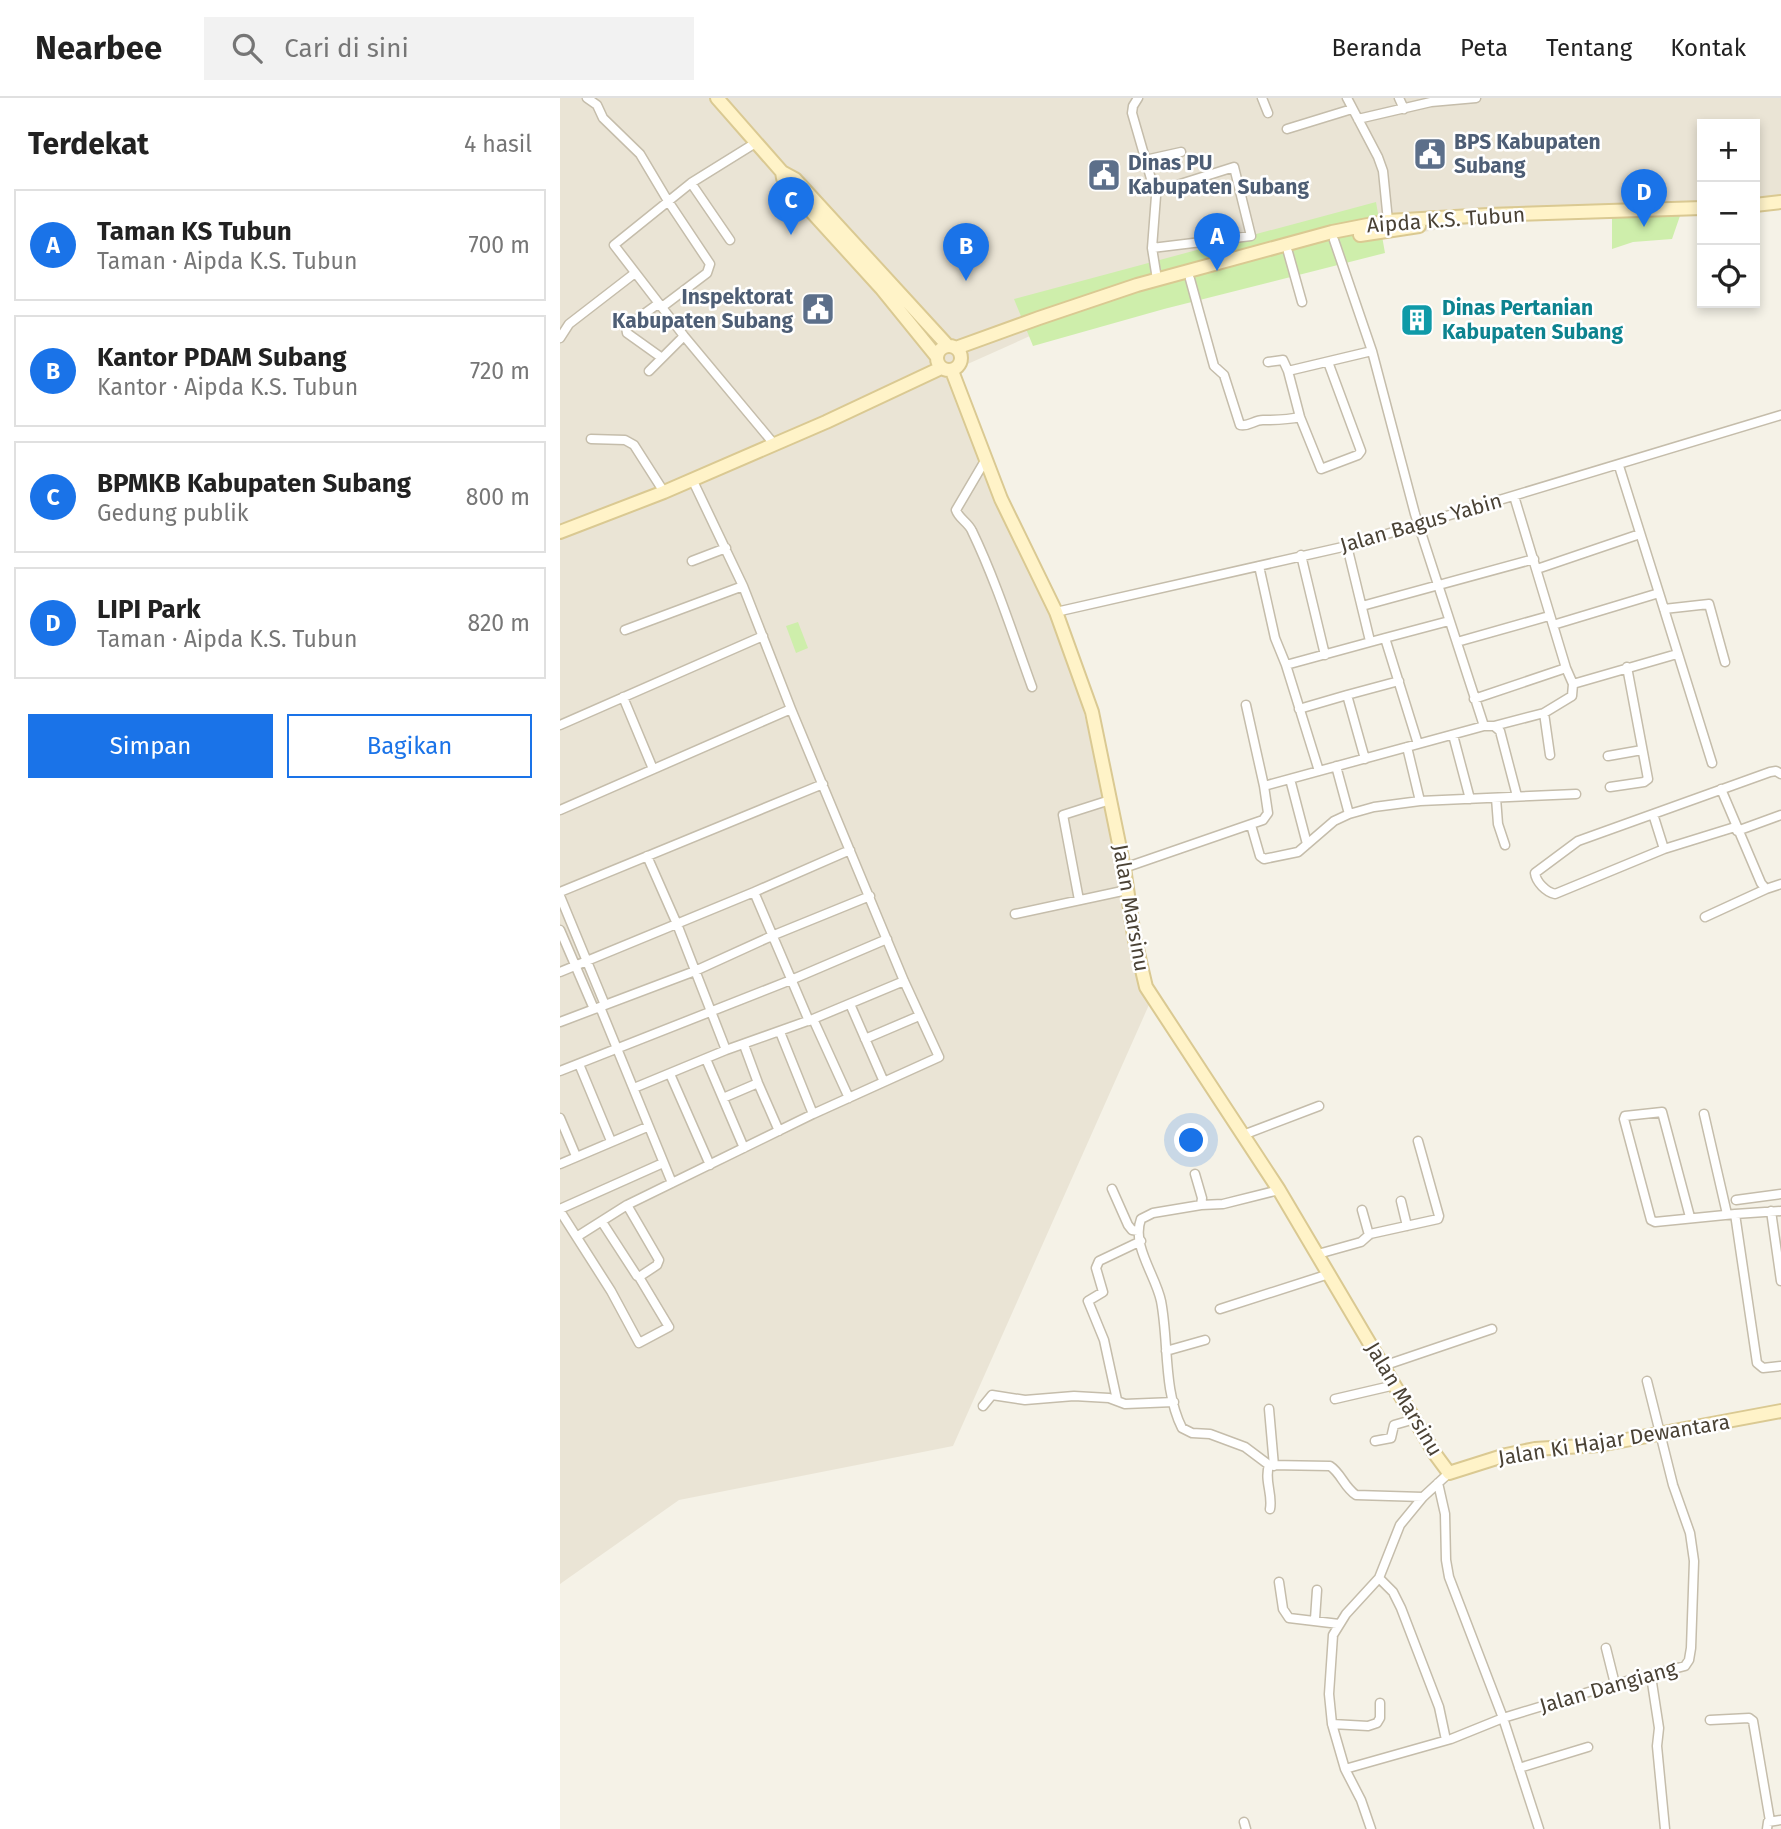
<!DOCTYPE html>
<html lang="id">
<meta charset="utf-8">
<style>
:root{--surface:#fff;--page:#f2f2f2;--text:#222;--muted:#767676;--line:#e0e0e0;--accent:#1a73e8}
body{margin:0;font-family:"Fira Sans",sans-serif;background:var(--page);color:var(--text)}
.controls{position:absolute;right:21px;top:21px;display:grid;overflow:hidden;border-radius:0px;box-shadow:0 4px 10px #0003}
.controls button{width:63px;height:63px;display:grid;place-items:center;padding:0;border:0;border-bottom:2px solid var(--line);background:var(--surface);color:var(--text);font:35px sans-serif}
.you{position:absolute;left:632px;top:1043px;width:24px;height:24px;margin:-18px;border:5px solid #fff;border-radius:50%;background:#1a73e8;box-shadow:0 0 0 10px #1a73e833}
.badge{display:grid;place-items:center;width:46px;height:46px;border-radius:50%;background:var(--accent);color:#fff;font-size:23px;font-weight:700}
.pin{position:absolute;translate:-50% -58px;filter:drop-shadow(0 2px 4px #0008)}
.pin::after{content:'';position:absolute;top:37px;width:24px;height:21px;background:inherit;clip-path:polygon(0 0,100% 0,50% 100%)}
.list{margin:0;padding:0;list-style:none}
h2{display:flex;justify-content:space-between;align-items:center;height:91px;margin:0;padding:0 28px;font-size:30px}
h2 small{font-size:23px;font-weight:400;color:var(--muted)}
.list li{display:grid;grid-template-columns:46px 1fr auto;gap:21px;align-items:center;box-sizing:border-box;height:112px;margin:0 14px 14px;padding:0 14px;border:2px solid var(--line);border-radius:0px}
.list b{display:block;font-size:26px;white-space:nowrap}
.list p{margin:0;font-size:23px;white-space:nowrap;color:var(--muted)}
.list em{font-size:23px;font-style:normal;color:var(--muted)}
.actions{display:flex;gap:14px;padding:21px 28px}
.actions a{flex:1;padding:16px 0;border:2px solid var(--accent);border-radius:0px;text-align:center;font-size:24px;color:var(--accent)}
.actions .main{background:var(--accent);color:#fff}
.icon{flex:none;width:38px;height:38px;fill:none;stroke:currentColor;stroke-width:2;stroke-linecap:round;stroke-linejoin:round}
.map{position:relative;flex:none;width:1221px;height:1731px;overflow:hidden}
header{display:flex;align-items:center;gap:42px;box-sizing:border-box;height:98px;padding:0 35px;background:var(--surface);border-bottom:2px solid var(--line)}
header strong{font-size:33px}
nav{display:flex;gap:38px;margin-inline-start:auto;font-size:24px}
.search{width:490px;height:63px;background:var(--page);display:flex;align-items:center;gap:18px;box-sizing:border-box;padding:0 24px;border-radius:0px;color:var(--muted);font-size:26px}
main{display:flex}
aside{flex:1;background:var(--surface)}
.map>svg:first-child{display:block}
.residential{fill:#eae4d5}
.green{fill:#ceeeab}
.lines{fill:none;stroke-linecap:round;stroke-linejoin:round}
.street-casing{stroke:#c5bdab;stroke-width:11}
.secondary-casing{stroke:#dac992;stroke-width:16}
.street{stroke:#fff;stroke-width:8}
.secondary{stroke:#fff3c8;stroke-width:12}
.labels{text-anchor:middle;stroke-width:5;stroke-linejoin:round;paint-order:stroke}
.service-label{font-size:21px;font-weight:bold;fill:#4e5e75;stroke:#fff;text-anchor:start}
.street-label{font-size:21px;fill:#4a4235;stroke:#fff}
.culture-label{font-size:21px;font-weight:bold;fill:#0d838f;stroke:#fff;text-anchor:start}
</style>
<header>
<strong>Nearbee</strong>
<div class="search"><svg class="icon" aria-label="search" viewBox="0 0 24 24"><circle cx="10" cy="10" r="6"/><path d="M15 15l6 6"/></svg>Cari di sini</div>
<nav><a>Beranda</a><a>Peta</a><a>Tentang</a><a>Kontak</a></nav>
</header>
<main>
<aside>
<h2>Terdekat<small>4 hasil</small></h2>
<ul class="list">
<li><span class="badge">A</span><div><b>Taman KS Tubun</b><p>Taman · Aipda K.S. Tubun</p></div><em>700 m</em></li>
<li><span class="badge">B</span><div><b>Kantor PDAM Subang</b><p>Kantor · Aipda K.S. Tubun</p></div><em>720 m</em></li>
<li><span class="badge">C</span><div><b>BPMKB Kabupaten Subang</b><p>Gedung publik</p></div><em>800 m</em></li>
<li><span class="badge">D</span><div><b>LIPI Park</b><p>Taman · Aipda K.S. Tubun</p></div><em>820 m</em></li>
</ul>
<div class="actions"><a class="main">Simpan</a><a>Bagikan</a></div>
</aside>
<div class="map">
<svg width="1221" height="1731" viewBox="0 0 1221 1731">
<rect width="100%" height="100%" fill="#f5f2e7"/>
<path class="residential" d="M 0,0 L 1221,0 L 1221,110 L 1195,111 L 1195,26 L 1142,26 L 1142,114 L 909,126 L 597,181 L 392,273 L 502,531 L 564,770 L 592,900 L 393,1348 L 119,1402 L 0,1486 Z"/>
<path class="green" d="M 816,104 L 825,155 L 604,211 L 473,248 L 454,201 Z
M 1121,115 L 1112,141 L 1073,144 L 1052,151 L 1052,117 Z
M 238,524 L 248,550 L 236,555 L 226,528 Z"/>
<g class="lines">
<defs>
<path id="street" d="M 27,0 L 37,7 L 43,20 L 80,56 L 108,103 L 150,166 L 147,175 L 102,209
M 578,0 L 573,8 L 572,15 L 596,98 L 592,150
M 702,0 L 708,15
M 787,0 L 818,59 L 823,73 L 828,123
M 839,0 L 844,11
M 798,21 L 871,4 L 916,0
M 727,31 L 792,11
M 197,44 L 131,85 L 54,147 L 124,238 L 214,346
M 585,62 L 621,54
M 131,85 L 170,142
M 595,94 L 674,69 L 691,138 L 592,150 L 597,181
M 774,142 L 812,253 L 855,416 L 924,628
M 728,154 L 742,204
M 630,181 L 654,268 L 664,277 L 680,327 C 689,329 694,322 703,322 C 716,322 727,322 740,319
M 101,208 L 95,208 L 66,229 L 67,235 L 102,260 L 124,238
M 0,240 L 9,226 L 75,175
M 708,264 L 723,262 L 728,273
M 768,264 L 801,353 L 798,357 L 761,371 L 740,319 L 728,273 L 812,253
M 89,273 L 102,260
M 31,341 L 65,342 L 74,347 L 104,394
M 426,361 L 396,412 C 399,421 408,424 412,433 C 436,483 453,537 472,589
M 954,398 L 993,527 L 1099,495 L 1059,368
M 787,448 L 810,543
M 741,457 L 765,557
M 132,463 L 166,450
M 699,468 L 715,540 L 726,567 L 759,673
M 977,471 L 1080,436
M 1099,495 L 1152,665
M 802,508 L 974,461
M 1104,511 L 1149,506 L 1165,564
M 496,514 L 787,448 L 1221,317
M 65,532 L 183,488
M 825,540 L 889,523
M 897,544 L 989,518
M 726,567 L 825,540 L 858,646
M 1006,570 L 1013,586 L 1117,556
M 787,597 L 839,583
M 63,599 L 93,671
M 914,601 L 1006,570 L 993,527
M 686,607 L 704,688
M 739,611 L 787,597 L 805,661
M 984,615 L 990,657
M 0,627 L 203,538
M 934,628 L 984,615 L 1012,598 L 1013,586
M 893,637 L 910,701
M 847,649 L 860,703 L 1016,696
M 1048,658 L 1082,652
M 776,668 L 789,716
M 730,681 L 747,746
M 1050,689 L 1084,684 L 1088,681 L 1067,569
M 1161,691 L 1201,785 L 1206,791 L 1221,786
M 936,700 L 938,726 L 945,747
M 0,712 L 231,611
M 1093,716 L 1104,751
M 691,727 L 700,758 L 704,761 L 738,754 L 774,723 L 789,716 L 814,709 L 860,703
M 1175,729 L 1104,751 L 995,796 C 986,794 976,784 975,775 L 1018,743 L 1210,674 L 1216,673 L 1221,676
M 1177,733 L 1221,717
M 87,758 L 117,826 L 166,952
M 564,770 L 703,722 L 708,715 L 704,688 L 924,628 L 934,628 L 940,633 L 957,698
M 0,794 L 263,686
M 194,794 L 249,923
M 0,798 L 45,907
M 519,802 L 503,717 L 550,702
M 455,816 L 567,792
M 1145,819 L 1206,791
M 0,832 L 34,911
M 0,874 L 194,794 L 290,752
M 290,906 L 324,984
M 40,909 L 112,1085
M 253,921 L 289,1000
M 0,924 L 135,873 L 214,837 L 310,798
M 220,934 L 253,1016
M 305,941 L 359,918
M 184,947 L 198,985 L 219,1033
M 146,961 L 184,1050
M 19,966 L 51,1043
M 0,973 L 231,882 L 327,841
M 110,976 L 150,1067
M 74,990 L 166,952 L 253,921 L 344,883
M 163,1000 L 198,985
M 1144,1016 L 1167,1116
M 0,1020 L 16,1058
M 683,1037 L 759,1008
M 0,1066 L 87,1029
M 635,1076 L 642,1100 L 641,1107 L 663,1106 L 719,1092
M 552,1091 L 568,1127 L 572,1132 L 578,1133
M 1176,1102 L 1221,1096
M 841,1103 L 847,1128
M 641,1107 L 593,1115 L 581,1121 C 571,1147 596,1178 601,1203 C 609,1244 603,1292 622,1330 L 632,1335 L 650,1336 L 685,1349 L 709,1367 L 770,1368 C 781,1375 784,1389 796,1397 L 863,1399
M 0,1111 L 103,1065
M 802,1112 L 809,1137
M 0,1113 L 51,1193 L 79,1245 L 109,1229 L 79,1179
M 1211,1113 L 1221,1183
M 1221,1113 L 1175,1116 L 1197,1265 L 1203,1270 L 1221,1268
M 1130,1119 L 1102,1014 L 1065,1018 L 1064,1021 L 1091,1122 L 1095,1124 L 1175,1116
M 42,1124 L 77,1178 L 79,1179 L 97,1167 L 99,1162 L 67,1107
M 18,1138 L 67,1107 L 253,1016 L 379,959 L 344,883 L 231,611 L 183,488 L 132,381
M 758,1156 L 801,1144 L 810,1136 L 878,1121 L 879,1118 L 858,1043
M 660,1211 L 769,1176
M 606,1253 L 645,1242
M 823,1268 L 932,1231
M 775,1301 L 835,1287
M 557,1302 L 544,1242 L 528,1203 L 543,1194 L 536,1170 L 539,1163 L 581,1143
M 423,1308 L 432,1297 L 465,1302 L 514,1298 L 549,1300 L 565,1306 L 614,1304
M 709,1311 L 714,1368
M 815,1343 L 831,1340 L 834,1327 L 855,1321
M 709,1367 C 704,1383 713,1396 710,1411
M 878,1385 L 885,1416 L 886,1462 L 889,1479 L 943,1620 L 979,1731
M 819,1480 L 833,1494 L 841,1510 L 879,1609 L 886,1642
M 719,1484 L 723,1511 L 729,1520 L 779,1526
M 755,1521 L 757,1492
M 1046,1550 L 1055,1586
M 1091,1578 L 1099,1630 L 1097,1648 L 1105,1731
M 1150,1622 L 1189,1620 L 1193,1623 L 1210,1723
M 772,1626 L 808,1628 L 817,1625 L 820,1620 L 820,1605
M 959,1670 L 1028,1649
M 785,1671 L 891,1641 L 943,1620 L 1055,1586 L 1125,1568 L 1129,1562 L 1131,1550 L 1134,1463 L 1130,1435 L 1113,1387 L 1087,1283
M 684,1724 L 686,1731
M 811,1731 L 801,1702 L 785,1671 L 772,1626 L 769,1596 L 773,1537 L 786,1516 L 819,1480 L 840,1427 L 863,1399 L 889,1375
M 1207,1731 L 1208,1724 L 1221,1722"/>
<path id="secondary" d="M 157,0 L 222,74 L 235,81 L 388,248
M 222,74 L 223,80 L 229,89 L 321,190 L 377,259
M 1195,107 L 1221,104
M 800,137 L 859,128
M377 260a12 12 0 1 1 24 0a12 12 0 1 1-24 0Z
M 396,250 L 479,220 L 577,187 L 772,134 L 828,123 L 928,117 L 1142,110
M 392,273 L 441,401 L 496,514 L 532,614 L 564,770 L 574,838 L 586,889 L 719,1092 L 875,1356 L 889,1375 L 946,1357 L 975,1351 L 1039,1347 L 1221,1313
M 0,434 L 104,394 L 266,324 L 381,270"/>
</defs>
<use href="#street" class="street-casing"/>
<use href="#secondary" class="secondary-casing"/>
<use href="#street" class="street"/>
<use href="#secondary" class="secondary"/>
</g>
<defs>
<symbol id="civic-square" viewBox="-11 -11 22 22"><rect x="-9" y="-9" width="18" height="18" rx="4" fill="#5c6f8a" stroke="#fff"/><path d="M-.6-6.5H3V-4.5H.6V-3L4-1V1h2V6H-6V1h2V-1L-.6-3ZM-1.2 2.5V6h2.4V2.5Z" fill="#fff"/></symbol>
<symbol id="building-square" viewBox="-11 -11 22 22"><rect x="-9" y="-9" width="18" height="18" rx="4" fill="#0f9aa8" stroke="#fff"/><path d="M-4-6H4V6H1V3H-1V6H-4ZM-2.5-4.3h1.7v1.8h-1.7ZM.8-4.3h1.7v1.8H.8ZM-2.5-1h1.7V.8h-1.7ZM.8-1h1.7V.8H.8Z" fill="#fff"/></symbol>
</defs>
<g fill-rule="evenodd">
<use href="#civic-square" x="851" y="37" width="38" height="38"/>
<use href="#civic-square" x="525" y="58" width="38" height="38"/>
<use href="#civic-square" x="239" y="192" width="38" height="38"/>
<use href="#building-square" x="838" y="203" width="38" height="38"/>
</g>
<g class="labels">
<g class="service-label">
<text x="894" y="51">BPS Kabupaten<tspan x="894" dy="24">Subang</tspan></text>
<text x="568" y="72">Dinas PU<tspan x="568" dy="24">Kabupaten Subang</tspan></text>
<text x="233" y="206" text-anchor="end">Inspektorat<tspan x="233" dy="24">Kabupaten Subang</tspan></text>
</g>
<g class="street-label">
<text transform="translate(886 122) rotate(-4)" y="7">Aipda K.S. Tubun</text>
<text transform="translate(861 425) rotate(-16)" y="7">Jalan Bagus Yabin</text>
<text transform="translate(571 810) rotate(80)" y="7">Jalan Marsinu</text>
<text transform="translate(844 1301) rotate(59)" y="7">Jalan Marsinu</text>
<text transform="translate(1054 1342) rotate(-9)" y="7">Jalan Ki Hajar Dewantara</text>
<text transform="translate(1048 1589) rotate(-16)" y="7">Jalan Dangiang</text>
</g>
<g class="culture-label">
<text x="882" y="217">Dinas Pertanian<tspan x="882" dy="24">Kabupaten Subang</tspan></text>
</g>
</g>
</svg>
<div class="controls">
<button>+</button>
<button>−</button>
<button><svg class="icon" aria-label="locate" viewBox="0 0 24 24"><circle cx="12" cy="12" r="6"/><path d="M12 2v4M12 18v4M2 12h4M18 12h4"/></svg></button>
</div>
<div class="you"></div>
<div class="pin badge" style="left:657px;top:173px">A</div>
<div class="pin badge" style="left:406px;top:183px">B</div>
<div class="pin badge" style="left:231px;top:137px">C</div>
<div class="pin badge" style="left:1084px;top:129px">D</div>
</div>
</main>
